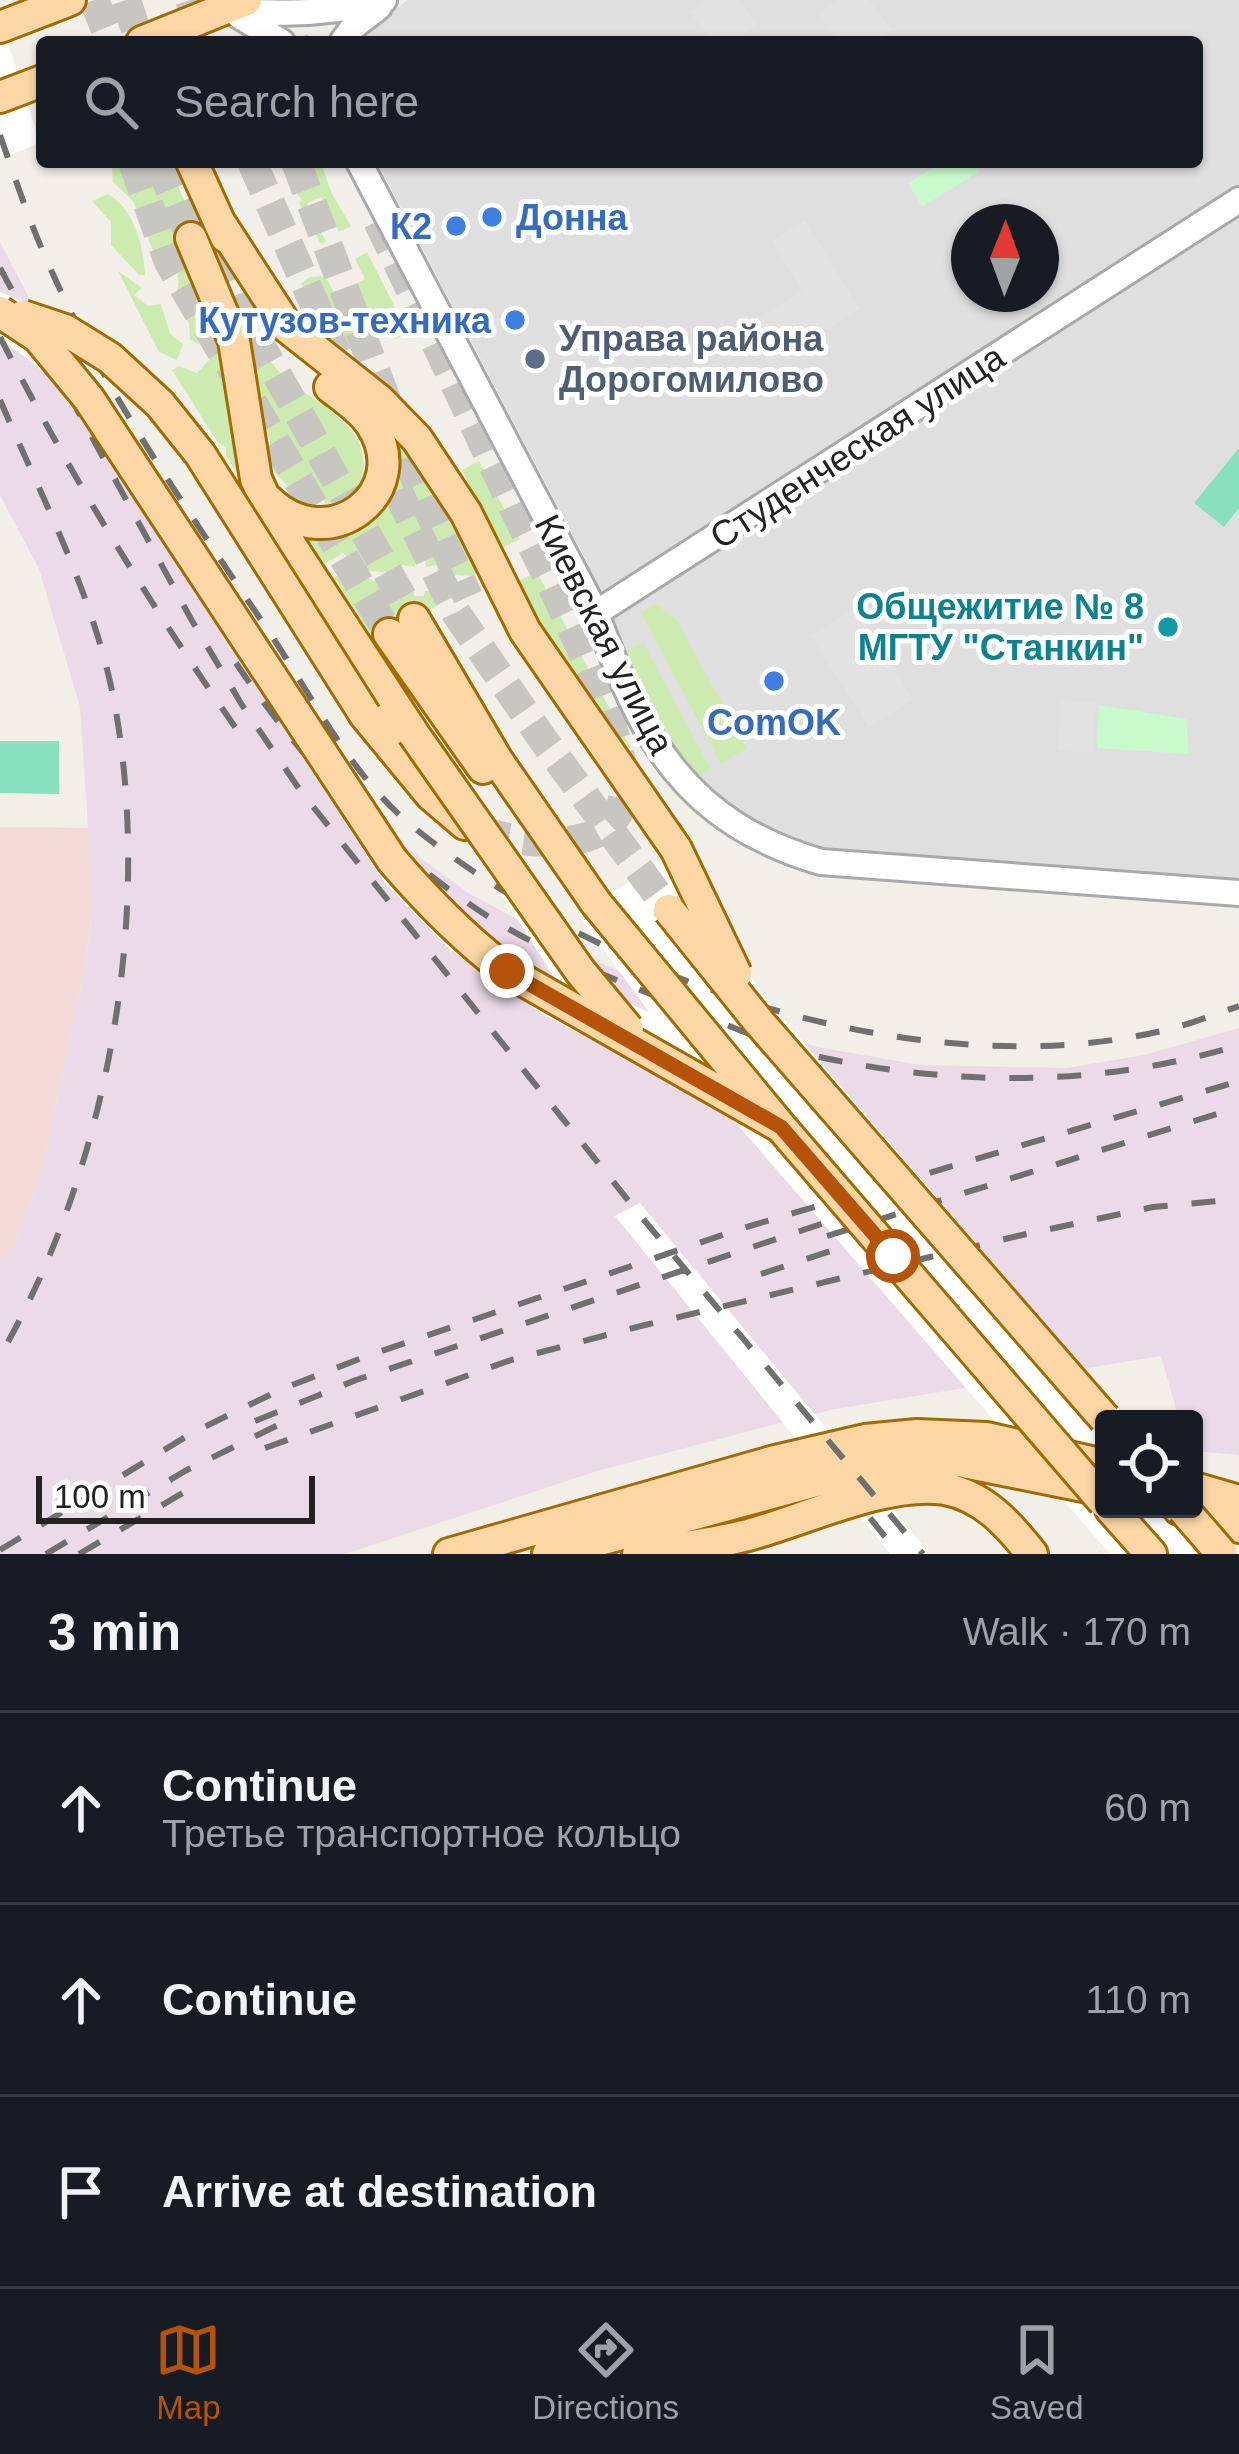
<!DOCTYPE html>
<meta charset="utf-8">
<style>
:root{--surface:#171b24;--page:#20242c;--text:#f1f3f6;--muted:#9ea1a6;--line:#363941;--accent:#b45309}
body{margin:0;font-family:Helvetica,sans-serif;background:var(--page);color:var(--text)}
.controls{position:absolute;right:36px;bottom:36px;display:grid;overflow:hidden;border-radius:12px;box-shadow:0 3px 9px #0004}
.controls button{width:108px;height:108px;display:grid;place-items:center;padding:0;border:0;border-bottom:3px solid var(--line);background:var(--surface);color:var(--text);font:60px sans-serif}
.compass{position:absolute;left:951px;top:204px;width:108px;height:108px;border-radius:50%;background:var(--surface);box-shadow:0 3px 9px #0004;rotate:1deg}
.scale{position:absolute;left:36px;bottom:30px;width:279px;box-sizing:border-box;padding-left:12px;border:6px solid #222;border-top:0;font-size:33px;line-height:42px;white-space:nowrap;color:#222;-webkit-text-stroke:9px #fff;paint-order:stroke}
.stop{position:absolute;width:36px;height:36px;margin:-27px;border:9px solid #b45309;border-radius:50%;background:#fff}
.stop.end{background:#b45309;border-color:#fff;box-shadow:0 3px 12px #0008}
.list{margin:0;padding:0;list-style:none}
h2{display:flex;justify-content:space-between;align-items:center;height:156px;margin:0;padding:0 48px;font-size:51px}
h2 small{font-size:39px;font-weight:400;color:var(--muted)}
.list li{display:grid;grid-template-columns:78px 1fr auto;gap:36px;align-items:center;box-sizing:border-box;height:192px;padding:0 48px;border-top:3px solid var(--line)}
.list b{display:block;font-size:45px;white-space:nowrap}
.list p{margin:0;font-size:39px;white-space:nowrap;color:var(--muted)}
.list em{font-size:39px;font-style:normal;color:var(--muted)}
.icon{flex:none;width:66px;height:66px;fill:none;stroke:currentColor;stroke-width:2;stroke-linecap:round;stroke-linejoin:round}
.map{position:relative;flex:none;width:1239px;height:1554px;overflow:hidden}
.search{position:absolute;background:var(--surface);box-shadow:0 3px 9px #0004;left:36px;right:36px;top:36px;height:132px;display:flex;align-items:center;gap:30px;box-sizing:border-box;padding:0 42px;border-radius:12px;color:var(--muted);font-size:45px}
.sheet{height:732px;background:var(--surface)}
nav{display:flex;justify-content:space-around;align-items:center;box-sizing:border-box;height:168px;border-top:3px solid var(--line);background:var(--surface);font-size:33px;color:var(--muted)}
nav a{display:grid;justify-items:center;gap:6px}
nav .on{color:var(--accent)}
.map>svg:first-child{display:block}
.residential{fill:#e0dfdf;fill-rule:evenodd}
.commercial{fill:#f2dad9}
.industrial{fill:#ebdbe8}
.grass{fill:#cdebb0}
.park{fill:#c8facc}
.pitch{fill:#88e0be}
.parking{fill:#e2e2e2}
.pier{fill:#fff}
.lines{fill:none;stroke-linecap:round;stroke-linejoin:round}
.major-tunnel{stroke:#c8c6c1;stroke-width:30;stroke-dasharray:30 15;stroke-linecap:butt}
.minor-casing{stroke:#a9a9a9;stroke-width:30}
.major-casing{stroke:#a06b00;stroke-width:36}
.minor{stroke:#fff;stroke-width:24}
.major{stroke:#fcd6a4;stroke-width:30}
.rail{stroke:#707070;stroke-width:6;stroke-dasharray:24 24;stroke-linecap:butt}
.major-bridge-casing{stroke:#a06b00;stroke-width:36;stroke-linecap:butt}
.major-bridge{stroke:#fcd6a4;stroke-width:30}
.route{stroke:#b45309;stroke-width:15}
.shop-dot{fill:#3f7fe0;stroke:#fff;stroke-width:4.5}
.service-dot{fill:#5c6f8a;stroke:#fff;stroke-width:4.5}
.culture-dot{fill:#0f9aa8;stroke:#fff;stroke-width:4.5}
.labels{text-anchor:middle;stroke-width:10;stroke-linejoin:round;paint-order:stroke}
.shop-label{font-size:36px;font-weight:bold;fill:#366cbe;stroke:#fff;text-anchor:end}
.service-label{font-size:36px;font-weight:bold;fill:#4e5e75;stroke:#fff;text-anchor:start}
.street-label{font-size:36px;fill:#222;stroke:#fff}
.culture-label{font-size:36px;font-weight:bold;fill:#0d838f;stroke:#fff;text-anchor:end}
</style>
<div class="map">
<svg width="1239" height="1554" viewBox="0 0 1239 1554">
<rect width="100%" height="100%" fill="#f2efe9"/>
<path class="residential" d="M 408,0 L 1239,0 L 1239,190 L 609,593 L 600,593 L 585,570 L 587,562 L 377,162 L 1197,162 L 1197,42 L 351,42 ZM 969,222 L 1041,222 L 1041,294 L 969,294 Z
M 1239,211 L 1239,885 L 831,854 L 743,821 L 692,777 L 632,679 L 611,617 Z"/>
<path class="commercial" d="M 0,827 L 89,828 L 93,901 L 86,964 L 40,1180 L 10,1253 L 0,1259 Z"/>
<path class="industrial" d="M 0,242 L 104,441 L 338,782 L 403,845 L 470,894 L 598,962 L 720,1014 L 817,1047 L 920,1065 L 1067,1068 L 1144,1055 L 1239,1028 L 1239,1455 L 1194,1451 L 1194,1419 L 1179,1419 L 1161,1356 L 830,1410 L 594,1472 L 345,1554 L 0,1554 L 0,1259 L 10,1253 L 40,1180 L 86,964 L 93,901 L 80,707 L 39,569 L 0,495 Z"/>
<path class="grass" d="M 100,162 L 167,162 L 200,235 L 242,474 L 239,476 L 226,456 L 226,447 L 218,443 L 172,370 L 179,366 L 197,373 L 210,359 L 207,347 L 190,340 L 189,324 L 175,297 C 182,280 178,267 165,255 L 156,258 L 133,201 L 113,182 L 112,168 L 101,167 Z
M 314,162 L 321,162 L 331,192 L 351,226 L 339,232 L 321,197 L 307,203 L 326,242 L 321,244 L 299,203 L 302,200 L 290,186 Z
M 108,194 C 135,210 143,245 145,275 L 139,275 L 111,245 L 111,222 L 92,201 Z
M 367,252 L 408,333 L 396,339 L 384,336 L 354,285 L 365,279 L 355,259 Z
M 118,271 L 142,288 L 134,295 L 148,306 L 161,304 L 170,334 L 183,344 L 177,360 L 159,352 Z
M 325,276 L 363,346 L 357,354 L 333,338 L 301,283 L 310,277 Z
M 254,336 C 262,350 270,363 282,374 C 311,403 378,426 361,479 C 355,496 342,503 326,504 L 321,496 L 297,495 L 278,476 L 245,340 Z
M 404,441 L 426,468 L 479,571 L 472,576 L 437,574 L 437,565 L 426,567 L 425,560 L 416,560 L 415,567 L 402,565 L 402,574 C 383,568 364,580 343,553 L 318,568 L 300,535 L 338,534 L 394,445 Z
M 479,461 L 520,539 L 500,549 L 462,470 Z
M 349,568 L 374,581 L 390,581 L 391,585 L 401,585 L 402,590 L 414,590 L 414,596 L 424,596 L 425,591 L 436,591 L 437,586 L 467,583 L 469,587 L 369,645 L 327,582 Z
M 537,572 L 630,747 L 629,750 L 527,607 L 516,582 Z
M 655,604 L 676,619 L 747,748 L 721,764 L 641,613 Z
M 643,642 L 711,770 L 692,777 L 673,752 L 621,654 Z"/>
<path class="park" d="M 942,162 L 974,162 L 980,171 L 922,207 L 908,183 Z
M 1099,705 L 1186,719 L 1189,754 L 1097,748 Z"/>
<path class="pitch" d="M 1239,448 L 1239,508 L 1224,527 L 1194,503 Z
M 0,741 L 59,741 L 59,794 L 0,793 Z"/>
<path class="parking" d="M 707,0 L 739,0 L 757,25 L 733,42 L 712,42 L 690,12 Z
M 837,0 L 869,0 L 891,30 L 875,42 L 839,42 L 819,13 Z
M 805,221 L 860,309 L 769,365 L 745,326 L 802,291 L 772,241 Z
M 855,608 L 913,699 L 869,727 L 811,636 Z
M 1061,700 L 1096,702 L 1093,753 L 1058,750 Z"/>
<path class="pier" d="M 0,19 L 40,143 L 0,159 Z
M 0,292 L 52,313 L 154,415 L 72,349 L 61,345 L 399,859 L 453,921 L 567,998 L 404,739 L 596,988 L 649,1012 L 578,915 L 690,842 L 746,968 L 762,994 L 1127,1419 L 1104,1419 L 1104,1509 L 1194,1509 L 1194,1496 L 1239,1549 L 1239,1554 L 1110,1554 L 723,1108 L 544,1015 L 448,948 L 384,882 L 105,453 L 48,375 L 0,338 Z
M 640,1203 L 926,1549 L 918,1554 L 890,1554 L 615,1216 Z"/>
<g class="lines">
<path class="major-tunnel" d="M 94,0 L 111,42
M 126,0 L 140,42
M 190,0 L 204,42
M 275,0 L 294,42
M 133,162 L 169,262 L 389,634
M 159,162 L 191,238
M 252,162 L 347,378
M 296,162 L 422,495 L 468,597
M 202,212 L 258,341 L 414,619
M 378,221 C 423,315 467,409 511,502 C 539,562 635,739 623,799 C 612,859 510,844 471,827
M 378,450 L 456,613 L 544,741 L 669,910"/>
<defs>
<path id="minor" d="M 227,9 C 280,16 331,14 384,0
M 239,16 L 282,42
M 342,42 L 353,27 L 379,7
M 359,162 L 596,613 C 642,740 685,822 821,862 L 1239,893
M 596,613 L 1239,200"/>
<path id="major" d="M 0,27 L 70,0
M 142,42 L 246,0
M 0,97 L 42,81
M 192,162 L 226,237
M 220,223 L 288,328 L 379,400 L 417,439 L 466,513 L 525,631 L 676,849
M 191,238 L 234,341 L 256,479 L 276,523 L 413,733
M 269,501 C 329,559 416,492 371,424 C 361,409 344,398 330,387
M 414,619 L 497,760 L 596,903
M 389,634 L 483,768
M 365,715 L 431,795 L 465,824
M 1194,1488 L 1239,1501
M 1111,1509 L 1151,1554
M 1179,1509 L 1239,1527
M 449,1554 L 775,1461 L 865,1440 L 917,1435 L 987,1438 L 1104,1465
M 548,1554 L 878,1464 L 959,1461 L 1103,1490
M 638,1554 C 675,1549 712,1544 748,1535 C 805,1520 886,1480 945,1489 C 984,1496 1009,1525 1032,1554"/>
</defs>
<use href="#minor" class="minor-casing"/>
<use href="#major" class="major-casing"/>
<use href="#minor" class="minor"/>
<use href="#major" class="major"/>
<path class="rail" d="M 0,135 C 15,178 29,221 48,263 C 107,398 196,522 277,644 C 317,706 354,778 412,826 C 604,982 924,1090 1170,1029 C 1193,1023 1216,1014 1239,1006
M 0,268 L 191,619 L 242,705 L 302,793 L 639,1214 L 923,1554
M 0,337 C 72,479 157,616 249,747
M 0,400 C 42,498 96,600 115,706 C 153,918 107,1171 0,1356
M 236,663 C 298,756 375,839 468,903 C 527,945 596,972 663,999 C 718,1020 776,1049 834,1060 C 967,1087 1110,1085 1239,1045
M 827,1236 L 1239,1107
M 761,1274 L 852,1244
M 255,1421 L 356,1380 L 845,1216
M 265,1448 L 511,1360 L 641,1326 L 1022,1235 L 1153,1207 L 1239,1199
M 870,1518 L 899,1554
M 0,1550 L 192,1433 L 282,1389 L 367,1356 L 740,1229 L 1239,1081
M 46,1554 L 185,1471 L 282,1423
M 79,1554 L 186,1491"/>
<defs>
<path id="major-bridge" d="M 0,312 L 38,337 L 89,399 L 392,860 C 428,902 463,938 507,971 L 781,1127
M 23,316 L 65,330 L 110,358 L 160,404 L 200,454 L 365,715
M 413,733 L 580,971 L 628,1029
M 676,849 L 736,974
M 596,903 L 781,1127 L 1104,1502
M 669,910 L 759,1022 L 1105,1419
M 1183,1509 L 1222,1554"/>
</defs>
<use href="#major-bridge" class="major-bridge-casing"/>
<use href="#major-bridge" class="major-bridge"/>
</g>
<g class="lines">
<path class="route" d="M 507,971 L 781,1127 L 893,1256"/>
</g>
<g class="shop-dot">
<circle cx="492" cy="217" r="12"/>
<circle cx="456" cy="226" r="12"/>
<circle cx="515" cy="320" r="12"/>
<circle cx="774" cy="681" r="12"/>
</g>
<circle class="service-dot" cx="535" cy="359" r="12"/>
<circle class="culture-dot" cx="1168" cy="627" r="12"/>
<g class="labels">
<g class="shop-label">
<text x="516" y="230" text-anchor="start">Донна</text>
<text x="432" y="239">К2</text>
<text x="491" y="333">Кутузов-техника</text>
<text x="774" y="735" text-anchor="middle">ComOK</text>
</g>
<g class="service-label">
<text x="559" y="351">Управа района<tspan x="559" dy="41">Дорогомилово</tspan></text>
</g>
<g class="street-label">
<text transform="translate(857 446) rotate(-33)" y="13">Студенческая улица</text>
<text transform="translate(605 634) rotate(63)" y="13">Киевская улица</text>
</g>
<g class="culture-label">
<text x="1144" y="619">Общежитие № 8<tspan x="1144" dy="41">МГТУ "Станкин"</tspan></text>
</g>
</g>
</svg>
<div class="controls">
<button><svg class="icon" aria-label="locate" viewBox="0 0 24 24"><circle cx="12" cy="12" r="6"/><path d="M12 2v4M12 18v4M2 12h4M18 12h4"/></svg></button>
</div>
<svg class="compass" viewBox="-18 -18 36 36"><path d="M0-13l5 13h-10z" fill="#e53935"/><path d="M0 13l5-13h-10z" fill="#9ea1a6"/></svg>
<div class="scale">100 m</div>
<div class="stop" style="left:893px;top:1256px"></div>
<div class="stop end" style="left:507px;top:971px"></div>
<div class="search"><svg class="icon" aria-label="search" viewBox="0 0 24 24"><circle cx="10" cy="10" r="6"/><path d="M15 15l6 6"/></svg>Search here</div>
</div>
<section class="sheet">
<h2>3 min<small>Walk · 170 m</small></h2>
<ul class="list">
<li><svg class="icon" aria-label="ahead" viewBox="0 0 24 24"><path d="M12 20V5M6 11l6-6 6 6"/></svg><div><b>Continue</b><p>Третье транспортное кольцо</p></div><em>60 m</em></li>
<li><svg class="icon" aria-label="ahead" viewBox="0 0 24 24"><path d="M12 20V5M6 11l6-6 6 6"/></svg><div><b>Continue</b></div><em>110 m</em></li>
<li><svg class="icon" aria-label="arrive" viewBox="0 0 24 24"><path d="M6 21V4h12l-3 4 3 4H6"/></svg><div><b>Arrive at destination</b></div></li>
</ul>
</section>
<nav>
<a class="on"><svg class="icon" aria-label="map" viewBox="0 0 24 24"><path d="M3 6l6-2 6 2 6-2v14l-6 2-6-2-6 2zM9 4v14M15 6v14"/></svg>Map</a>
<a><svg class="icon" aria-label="directions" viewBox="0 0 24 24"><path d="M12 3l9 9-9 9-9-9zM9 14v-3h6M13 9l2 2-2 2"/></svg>Directions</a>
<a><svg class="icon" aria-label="saved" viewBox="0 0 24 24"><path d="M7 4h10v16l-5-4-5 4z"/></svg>Saved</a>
</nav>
